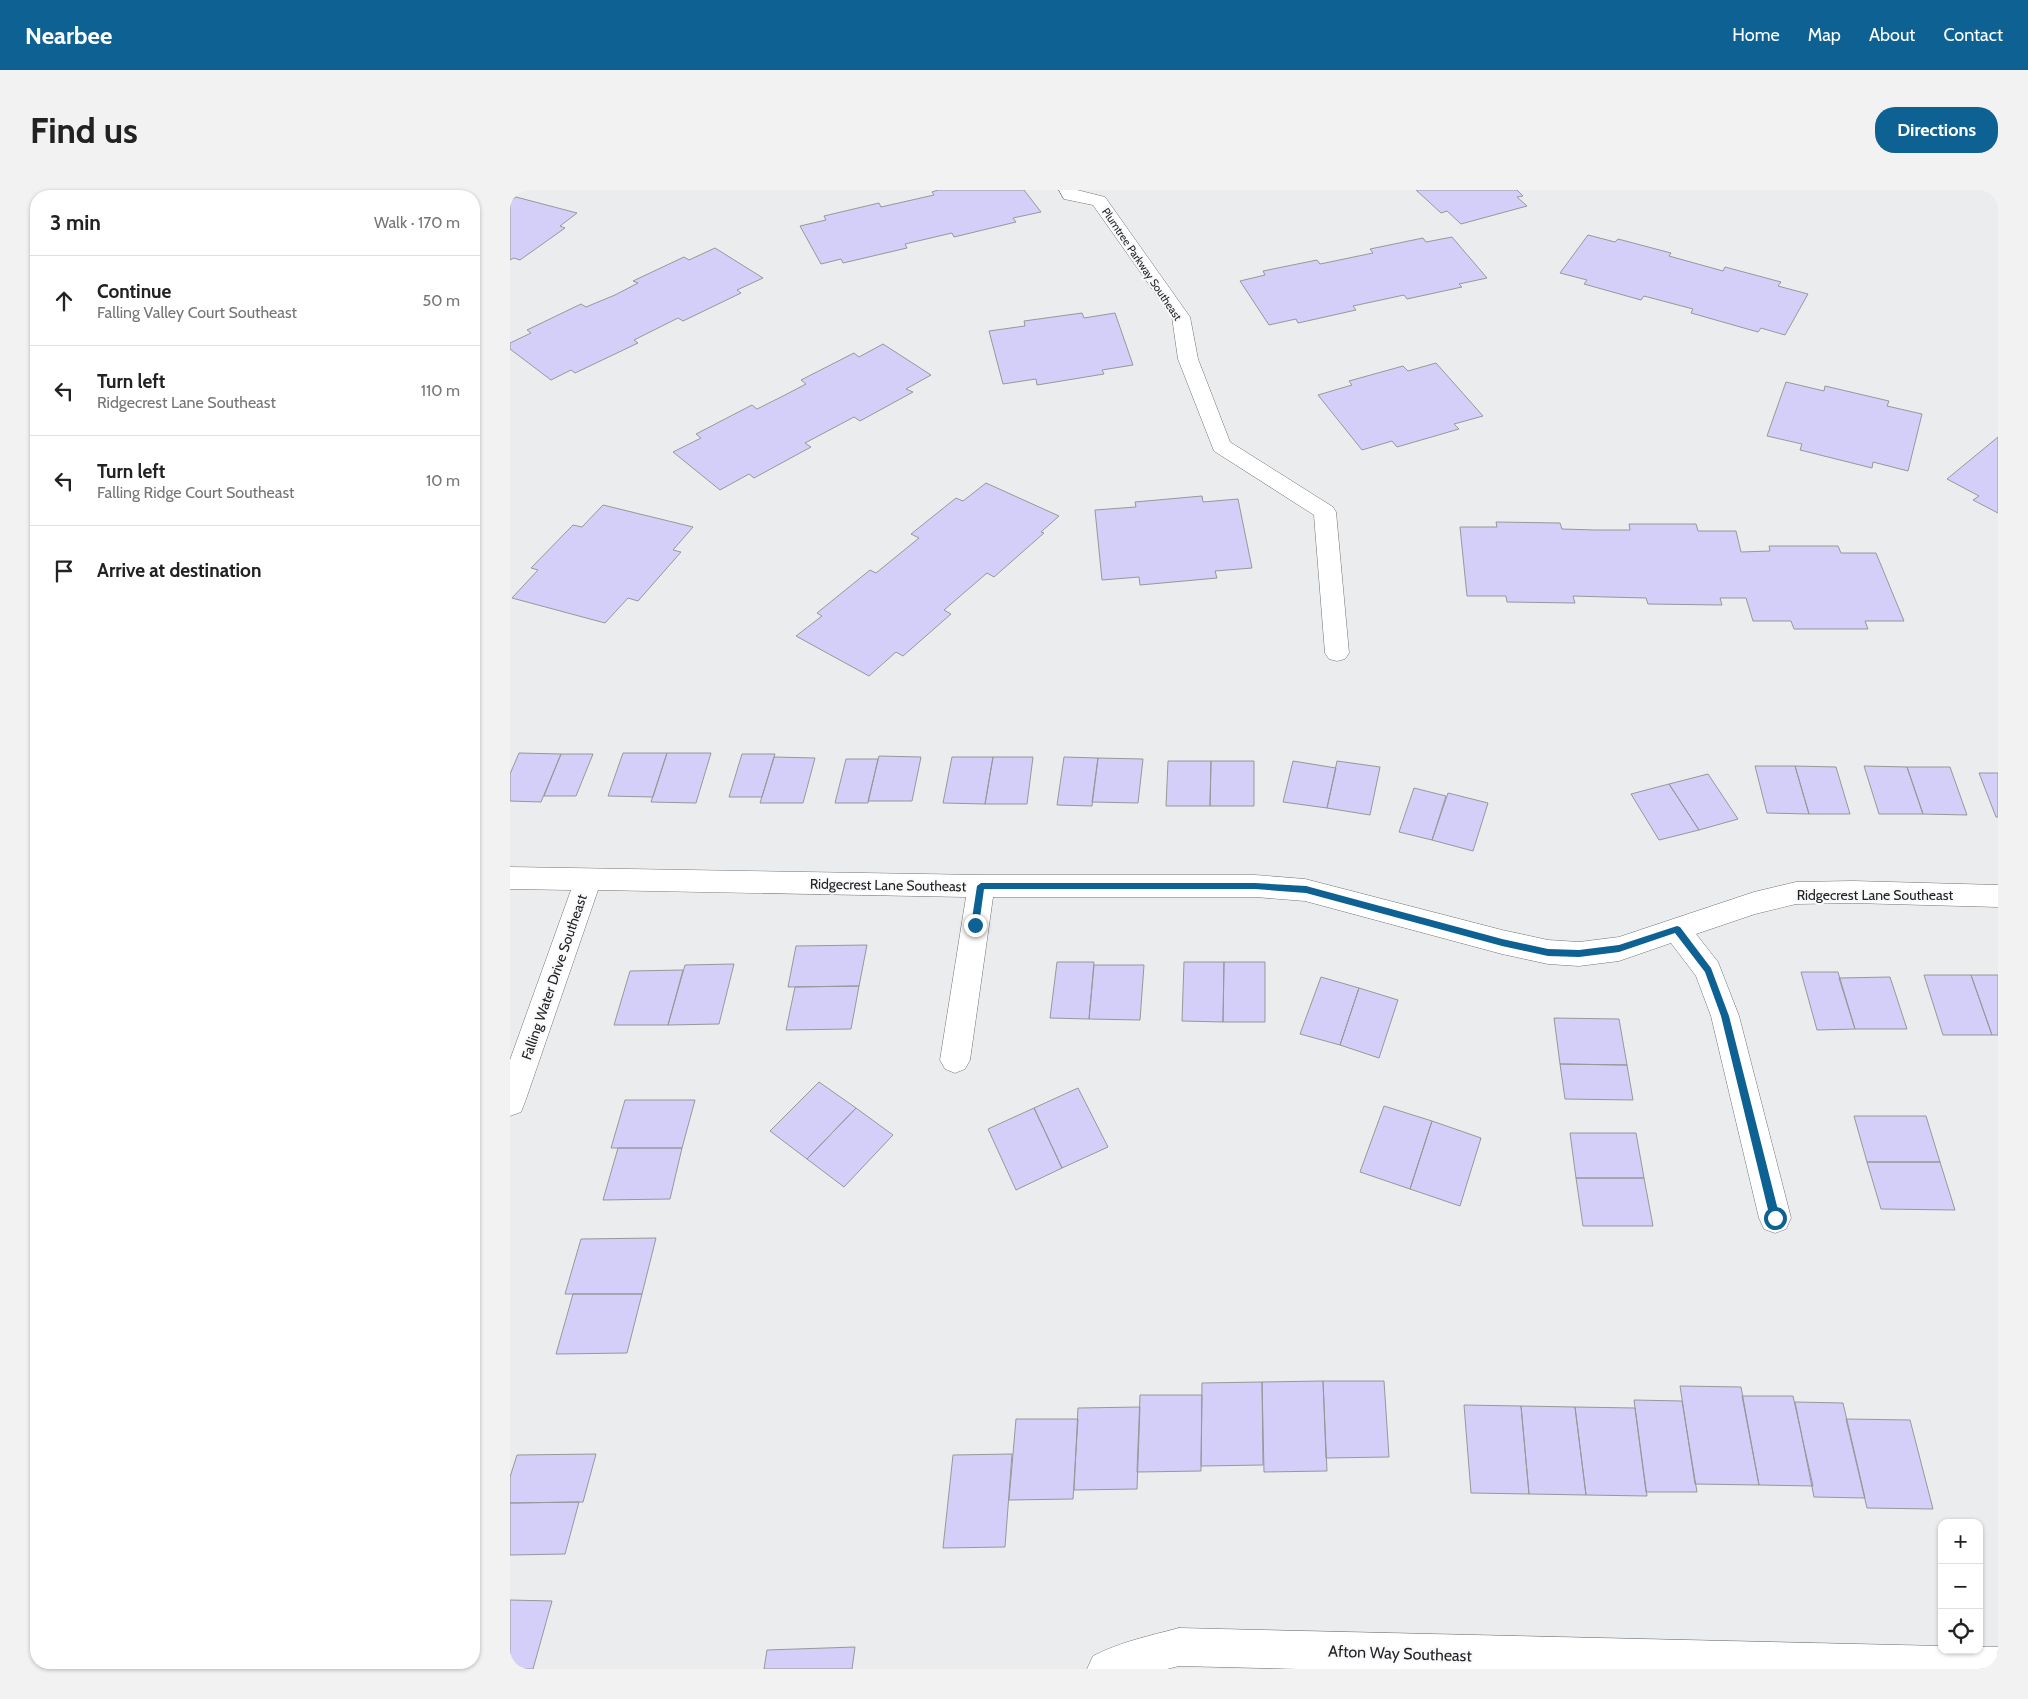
<!DOCTYPE html>
<meta charset="utf-8">
<style>
:root{--surface:#fff;--page:#f2f2f2;--text:#222;--muted:#767676;--line:#e0e0e0;--accent:#0d6193}
body{margin:0;font-family:Cabin,sans-serif;background:var(--page);color:var(--text)}
.controls{position:absolute;right:15px;bottom:15px;display:grid;overflow:hidden;border-radius:10px;box-shadow:0 1px 4px #0004}
.controls button{width:45px;height:45px;display:grid;place-items:center;padding:0;border:0;border-bottom:1px solid var(--line);background:var(--surface);color:var(--text);font:25px sans-serif}
.stop{position:absolute;width:15px;height:15px;margin:-11px;border:4px solid #0d6193;border-radius:50%;background:#fff}
.stop.end{background:#0d6193;border-color:#fff;box-shadow:0 1px 5px #0008}
.list{margin:0;padding:0;list-style:none}
h2{display:flex;justify-content:space-between;align-items:center;height:65px;margin:0;padding:0 20px;font-size:21px}
h2 small{font-size:16px;font-weight:400;color:var(--muted)}
.list li{display:grid;grid-template-columns:32px 1fr auto;gap:15px;align-items:center;box-sizing:border-box;height:90px;padding:0 20px;border-top:1px solid var(--line)}
.list b{display:block;font-size:19px;white-space:nowrap}
.list p{margin:0;font-size:16px;white-space:nowrap;color:var(--muted)}
.list em{font-size:16px;font-style:normal;color:var(--muted)}
.icon{flex:none;width:28px;height:28px;fill:none;stroke:currentColor;stroke-width:2;stroke-linecap:round;stroke-linejoin:round}
.map{position:relative;flex:none;width:1488px;height:1479px;overflow:hidden;border-radius:20px}
header{display:flex;align-items:center;gap:30px;box-sizing:border-box;height:70px;padding:0 25px;background:var(--accent);color:#fff}
header strong{font-size:24px}
nav{display:flex;gap:28px;margin-inline-start:auto;font-size:18px}
.intro{display:flex;align-items:center;justify-content:space-between;box-sizing:border-box;height:120px;padding:0 30px}
h1{margin:0;font-size:35px}
.button{padding:12px 22px;border-radius:20px;background:var(--accent);color:#fff;font-size:18px;font-weight:700}
main{display:flex;gap:30px;padding:0 30px}
aside{flex:1;background:var(--surface);border-radius:20px;box-shadow:0 1px 4px #0004}
.map>svg:first-child{display:block}
.building{fill:#d4cff8;stroke:#98979a}
.lines{fill:none;stroke-linecap:round;stroke-linejoin:round}
.minor-casing{stroke:#727375;stroke-width:1}
.minor{fill:#fff;fill-rule:evenodd}
.route{fill:#0d6193}
.labels{text-anchor:middle;stroke-width:4;stroke-linejoin:round;paint-order:stroke}
.far-street-label{font-size:11px;fill:#222323;stroke:#f9f9fb}
.street-label{font-size:14px;fill:#222323;stroke:#f9f9fb}
.near-street-label{font-size:16px;fill:#222323;stroke:#f9f9fb}
</style>
<header>
<strong>Nearbee</strong>
<nav><a>Home</a><a>Map</a><a>About</a><a>Contact</a></nav>
</header>
<div class="intro"><h1>Find us</h1><a class="button">Directions</a></div>
<main>
<aside>
<h2>3 min<small>Walk · 170 m</small></h2>
<ul class="list">
<li><svg class="icon" aria-label="ahead" viewBox="0 0 24 24"><path d="M12 20V5M6 11l6-6 6 6"/></svg><div><b>Continue</b><p>Falling Valley Court Southeast</p></div><em>50 m</em></li>
<li><svg class="icon" aria-label="left" viewBox="0 0 24 24"><path d="M17 20v-9H6M10 6l-5 5 5 5"/></svg><div><b>Turn left</b><p>Ridgecrest Lane Southeast</p></div><em>110 m</em></li>
<li><svg class="icon" aria-label="left" viewBox="0 0 24 24"><path d="M17 20v-9H6M10 6l-5 5 5 5"/></svg><div><b>Turn left</b><p>Falling Ridge Court Southeast</p></div><em>10 m</em></li>
<li><svg class="icon" aria-label="arrive" viewBox="0 0 24 24"><path d="M6 21V4h12l-3 4 3 4H6"/></svg><div><b>Arrive at destination</b></div></li>
</ul>
</aside>
<div class="map">
<svg width="1488" height="1479" viewBox="0 0 1488 1479">
<rect width="100%" height="100%" fill="#ebecee"/>
<path class="building" d="M 428,0 L 514,0 L 531,22 L 503,28 L 506,32 L 444,47 L 442,43 L 395,54 L 397,58 L 333,73 L 331,69 L 311,74 L 290,36 L 316,30 L 314,26 L 369,13 L 371,17 L 424,5 L 422,2 Z
M 906,0 L 1007,0 L 1013,6 L 1007,7 L 1017,16 L 951,34 L 937,21 L 931,23 Z
M 6,7 L 67,23 L 50,36 L 55,38 L 10,70 L 4,68 L 0,70 L 0,11 Z
M 1078,45 L 1105,52 L 1108,49 L 1161,63 L 1159,66 L 1213,81 L 1215,77 L 1271,92 L 1268,96 L 1298,104 L 1275,145 L 1251,138 L 1248,142 L 1181,123 L 1183,119 L 1134,106 L 1131,110 L 1074,94 L 1077,90 L 1050,83 Z
M 942,47 L 977,88 L 949,94 L 952,97 L 897,109 L 894,105 L 843,116 L 846,120 L 788,133 L 786,129 L 759,135 L 730,91 L 755,85 L 753,81 L 807,70 L 810,74 L 863,63 L 860,59 L 913,48 L 916,52 Z
M 205,58 L 253,88 L 227,100 L 231,103 L 173,131 L 168,128 L 124,150 L 128,153 L 65,183 L 61,180 L 41,190 L 0,159 L 0,153 L 21,143 L 17,140 L 71,114 L 76,117 L 105,105 L 128,93 L 123,91 L 174,67 L 179,70 Z
M 572,123 L 574,128 L 605,123 L 623,175 L 592,180 L 594,184 L 527,195 L 526,189 L 493,194 L 479,141 L 515,136 L 514,131 Z
M 373,154 L 421,185 L 396,199 L 403,202 L 350,231 L 344,227 L 295,253 L 301,257 L 244,288 L 239,284 L 210,300 L 163,262 L 191,248 L 186,244 L 242,215 L 247,219 L 275,205 L 296,194 L 291,190 L 344,163 L 349,167 Z
M 926,173 L 973,226 L 944,234 L 949,239 L 887,257 L 882,251 L 852,260 L 808,205 L 842,195 L 839,191 L 893,176 L 898,181 Z
M 1276,192 L 1314,201 L 1315,196 L 1379,211 L 1377,216 L 1412,224 L 1398,281 L 1363,272 L 1362,278 L 1290,260 L 1292,254 L 1257,246 Z
M 1488,247 L 1488,323 L 1463,310 L 1469,306 L 1437,289 Z
M 476,293 L 549,326 L 531,342 L 534,343 L 484,387 L 477,383 L 434,420 L 441,424 L 393,466 L 386,462 L 359,486 L 286,446 L 312,426 L 307,423 L 360,380 L 366,383 L 409,348 L 401,344 L 446,308 L 453,311 Z
M 692,306 L 693,312 L 728,309 L 742,378 L 705,381 L 707,388 L 630,395 L 629,387 L 592,390 L 585,320 L 626,317 L 625,312 Z
M 93,315 L 183,337 L 163,360 L 171,362 L 128,411 L 118,408 L 95,433 L 2,408 L 28,380 L 21,378 L 63,335 L 72,337 Z
M 986,332 L 1050,333 L 1052,339 L 1085,340 L 1120,340 L 1119,334 L 1186,334 L 1188,341 L 1226,341 L 1231,362 L 1260,361 L 1259,356 L 1328,356 L 1331,363 L 1366,363 L 1394,431 L 1355,431 L 1358,439 L 1284,439 L 1281,431 L 1243,431 L 1236,408 L 1210,408 L 1212,415 L 1138,414 L 1136,408 L 1097,407 L 1063,406 L 1065,413 L 997,412 L 996,406 L 957,406 L 950,337 L 987,337 Z
M 9,563 L 51,564 L 31,612 L 0,611 L 0,584 Z
M 113,563 L 157,563 L 143,607 L 98,606 Z
M 157,563 L 201,563 L 186,613 L 141,612 Z
M 51,564 L 83,564 L 66,606 L 34,606 Z
M 232,564 L 265,564 L 252,607 L 219,607 Z
M 369,566 L 411,567 L 402,611 L 358,611 Z
M 264,567 L 305,568 L 293,613 L 250,613 Z
M 442,567 L 483,567 L 475,614 L 433,613 Z
M 483,567 L 523,567 L 517,614 L 475,614 Z
M 554,567 L 588,568 L 582,616 L 547,615 Z
M 588,568 L 633,569 L 628,613 L 582,612 Z
M 336,569 L 368,569 L 358,613 L 325,613 Z
M 658,571 L 701,571 L 700,616 L 656,616 Z
M 701,571 L 744,571 L 744,616 L 700,616 Z
M 783,571 L 826,578 L 817,618 L 773,612 Z
M 827,571 L 870,577 L 860,625 L 817,618 Z
M 1245,576 L 1285,576 L 1299,624 L 1257,623 Z
M 1285,576 L 1326,577 L 1340,624 L 1299,624 Z
M 1354,576 L 1397,577 L 1413,624 L 1369,624 Z
M 1397,577 L 1440,577 L 1457,625 L 1413,624 Z
M 1469,583 L 1488,583 L 1488,627 L 1486,627 Z
M 1198,584 L 1228,629 L 1189,640 L 1159,594 Z
M 1159,594 L 1189,640 L 1149,650 L 1121,604 Z
M 904,598 L 936,606 L 922,650 L 889,642 Z
M 938,603 L 978,613 L 963,661 L 922,650 Z
M 357,755 L 349,796 L 278,797 L 286,756 Z
M 547,772 L 584,772 L 579,829 L 540,828 Z
M 674,772 L 714,772 L 713,832 L 672,831 Z
M 714,772 L 755,772 L 755,832 L 713,832 Z
M 224,774 L 209,834 L 158,835 L 175,775 Z
M 584,775 L 634,775 L 630,830 L 579,829 Z
M 173,780 L 158,835 L 104,835 L 120,781 Z
M 1291,782 L 1328,782 L 1345,839 L 1307,840 Z
M 1414,785 L 1461,785 L 1482,845 L 1433,845 Z
M 1461,785 L 1488,785 L 1488,845 L 1482,845 Z
M 811,787 L 849,798 L 830,855 L 790,844 Z
M 1380,787 L 1397,839 L 1345,839 L 1329,788 Z
M 349,796 L 341,839 L 276,840 L 285,797 Z
M 849,798 L 888,810 L 869,868 L 830,855 Z
M 1044,828 L 1109,829 L 1117,875 L 1050,874 Z
M 1050,874 L 1117,875 L 1123,910 L 1055,909 Z
M 309,892 L 346,918 L 297,969 L 260,941 Z
M 568,898 L 598,957 L 552,978 L 524,918 Z
M 115,910 L 185,910 L 172,958 L 101,958 Z
M 874,916 L 922,931 L 900,999 L 850,982 Z
M 346,918 L 383,945 L 334,997 L 297,969 Z
M 524,918 L 552,978 L 506,1000 L 478,939 Z
M 1344,926 L 1416,926 L 1430,972 L 1357,972 Z
M 922,931 L 971,948 L 950,1016 L 900,999 Z
M 1060,943 L 1126,943 L 1134,988 L 1066,988 Z
M 108,958 L 172,958 L 160,1009 L 93,1010 Z
M 1357,972 L 1430,972 L 1445,1020 L 1371,1019 Z
M 1066,988 L 1134,988 L 1143,1036 L 1073,1036 Z
M 146,1048 L 132,1104 L 55,1104 L 71,1049 Z
M 63,1104 L 132,1104 L 117,1163 L 46,1164 Z
M 813,1191 L 874,1191 L 879,1267 L 816,1268 Z
M 813,1191 L 817,1281 L 754,1282 L 752,1192 Z
M 752,1192 L 753,1275 L 691,1276 L 692,1193 Z
M 1170,1196 L 1231,1197 L 1249,1295 L 1185,1294 Z
M 630,1205 L 692,1205 L 691,1281 L 627,1282 Z
M 1232,1206 L 1283,1206 L 1303,1296 L 1249,1295 Z
M 1124,1210 L 1172,1211 L 1187,1302 L 1136,1302 Z
M 1285,1212 L 1333,1213 L 1355,1308 L 1304,1307 Z
M 954,1215 L 1011,1216 L 1019,1304 L 961,1303 Z
M 1011,1216 L 1065,1217 L 1076,1305 L 1019,1304 Z
M 630,1217 L 627,1299 L 564,1300 L 568,1218 Z
M 1065,1217 L 1125,1218 L 1137,1306 L 1076,1305 Z
M 506,1229 L 568,1229 L 563,1309 L 499,1310 Z
M 1336,1229 L 1400,1230 L 1423,1319 L 1357,1318 Z
M 86,1264 L 73,1312 L 0,1313 L 0,1287 L 7,1265 Z
M 502,1264 L 495,1357 L 433,1358 L 443,1265 Z
M 69,1312 L 55,1364 L 0,1365 L 0,1313 Z
M 0,1410 L 42,1411 L 23,1479 L 0,1479 Z
M 345,1457 L 342,1479 L 254,1479 L 257,1460 Z"/>
<g class="lines">
<defs>
<path id="minor" d="M 549,0 L 567,0 L 595,7 L 680,127 L 688,169 L 720,252 L 823,317 L 826,322 L 839,463 L 835,469 L 827,471 L 819,469 L 815,463 L 804,325 L 704,261 L 668,169 L 662,127 L 583,15 L 554,9 Z
M 0,677 L 471,685 L 745,685 L 795,689 L 992,740 L 1038,750 L 1069,752 L 1109,747 L 1244,702 L 1286,692 L 1343,691 L 1488,695 L 1488,717 L 1343,713 L 1286,714 L 1245,724 L 1186,744 L 1208,772 L 1229,826 L 1281,1028 L 1276,1039 L 1265,1043 L 1254,1039 L 1249,1028 L 1201,826 L 1186,786 L 1161,753 L 1109,771 L 1069,776 L 1038,774 L 992,764 L 795,711 L 745,707 L 483,707 L 460,870 L 455,879 L 445,883 L 435,879 L 430,870 L 456,707 L 88,700 L 15,912 L 11,922 L 0,926 L 0,870 L 61,700 L 0,699 Z
M 669,1438 L 1432,1456 L 1432,1460 L 1469,1460 L 1469,1457 L 1488,1457 L 1488,1479 L 789,1479 L 669,1476 L 657,1479 L 577,1479 L 583,1466 C 610,1452 639,1446 669,1438 Z"/>
</defs>
<use href="#minor" class="minor-casing"/>
<use href="#minor" class="minor"/>
</g>
<path class="route" d="M 471,693 L 745,693 L 796,696 L 992,749 L 1038,759 L 1069,760 L 1109,755 L 1167,736 L 1170,737 L 1201,778 L 1219,826 L 1270,1028 L 1265,1032 L 1260,1028 L 1211,826 L 1195,782 L 1165,743 L 1109,762 L 1069,767 L 1038,766 L 992,756 L 796,703 L 745,699 L 474,699 L 469,735 L 465,738 L 461,735 L 467,696 Z"/>
<g class="labels">
<g class="far-street-label">
<text transform="translate(632 74) rotate(56)" y="4">Plumtree Parkway Southeast</text>
</g>
<g class="street-label">
<text transform="translate(378 695) rotate(1)" y="5">Ridgecrest Lane Southeast</text>
<text x="1365" y="710">Ridgecrest Lane Southeast</text>
<text transform="translate(44 787) rotate(-71)" y="5">Falling Water Drive Southeast</text>
</g>
<g class="near-street-label">
<text transform="translate(890 1463) rotate(2)" y="6">Afton Way Southeast</text>
</g>
</g>
</svg>
<div class="controls">
<button>+</button>
<button>−</button>
<button><svg class="icon" aria-label="locate" viewBox="0 0 24 24"><circle cx="12" cy="12" r="6"/><path d="M12 2v4M12 18v4M2 12h4M18 12h4"/></svg></button>
</div>
<div class="stop" style="left:1265px;top:1028px"></div>
<div class="stop end" style="left:465px;top:735px"></div>
</div>
</main>
